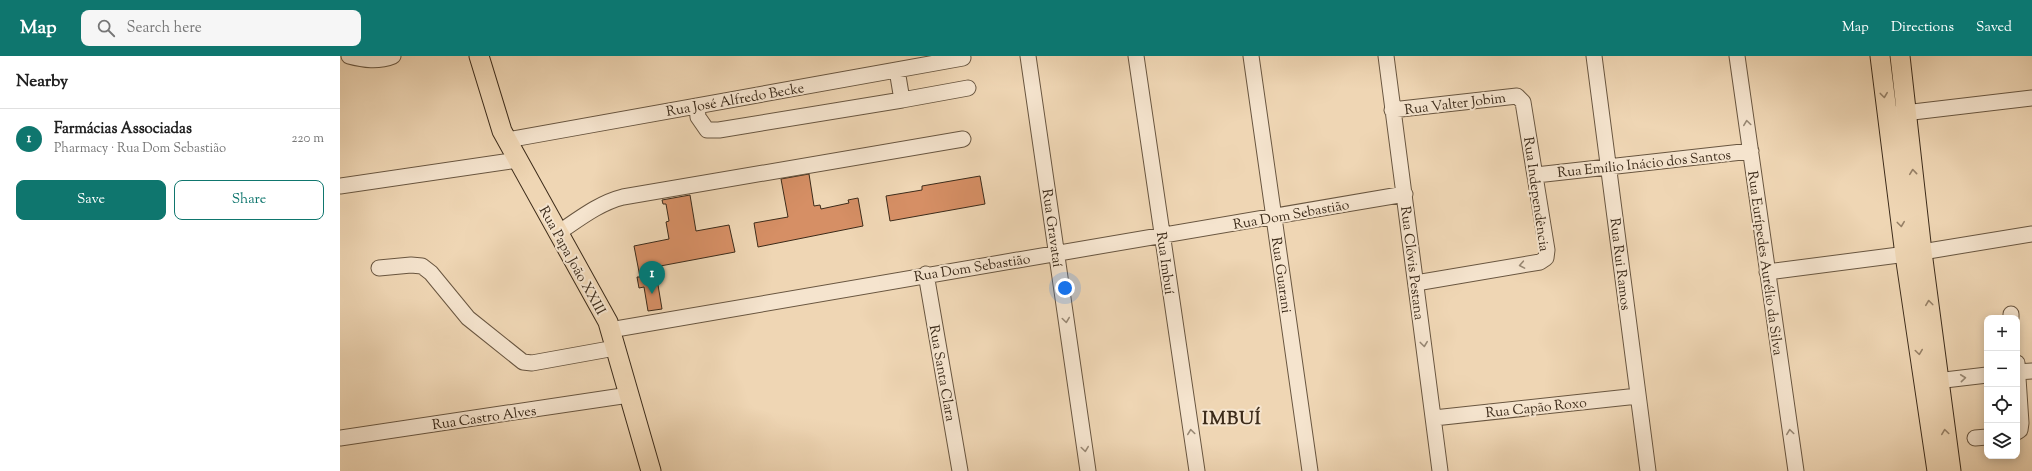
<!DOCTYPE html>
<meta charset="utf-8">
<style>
:root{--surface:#fff;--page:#f6f6f6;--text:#222;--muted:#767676;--line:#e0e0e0;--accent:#0f766e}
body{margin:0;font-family:"Sorts Mill Goudy",serif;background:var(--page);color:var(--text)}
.controls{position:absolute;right:12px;bottom:12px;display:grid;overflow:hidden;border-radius:8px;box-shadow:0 2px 10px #0003}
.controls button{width:36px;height:36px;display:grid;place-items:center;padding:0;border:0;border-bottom:1px solid var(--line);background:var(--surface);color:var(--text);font:20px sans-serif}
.you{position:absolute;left:725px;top:232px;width:14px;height:14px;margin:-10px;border:3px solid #fff;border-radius:50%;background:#1a73e8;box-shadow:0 0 0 6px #1a73e833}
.badge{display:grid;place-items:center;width:26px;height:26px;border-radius:50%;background:var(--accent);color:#fff;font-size:13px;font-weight:700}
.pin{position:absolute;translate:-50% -33px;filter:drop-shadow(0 1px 2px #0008)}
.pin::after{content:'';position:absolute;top:21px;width:14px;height:12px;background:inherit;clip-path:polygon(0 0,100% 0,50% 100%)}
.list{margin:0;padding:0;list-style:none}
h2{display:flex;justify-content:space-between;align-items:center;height:52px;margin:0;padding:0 16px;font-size:17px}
h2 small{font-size:13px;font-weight:400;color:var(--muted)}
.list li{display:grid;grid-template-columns:26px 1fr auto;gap:12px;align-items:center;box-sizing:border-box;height:60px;padding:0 16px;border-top:1px solid var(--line)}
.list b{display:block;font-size:15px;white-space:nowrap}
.list p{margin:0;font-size:13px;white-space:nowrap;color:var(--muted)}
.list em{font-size:13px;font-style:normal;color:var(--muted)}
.actions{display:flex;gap:8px;padding:12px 16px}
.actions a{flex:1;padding:9px 0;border:1px solid var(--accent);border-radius:8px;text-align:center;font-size:14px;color:var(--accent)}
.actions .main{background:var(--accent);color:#fff}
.icon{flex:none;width:22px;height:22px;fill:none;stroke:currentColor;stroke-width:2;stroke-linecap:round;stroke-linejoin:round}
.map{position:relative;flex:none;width:1692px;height:415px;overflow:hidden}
header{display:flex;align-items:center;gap:24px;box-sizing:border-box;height:56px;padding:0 20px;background:var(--accent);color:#fff}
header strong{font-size:19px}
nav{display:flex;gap:22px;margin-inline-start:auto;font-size:14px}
.search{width:280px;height:36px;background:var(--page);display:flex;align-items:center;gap:10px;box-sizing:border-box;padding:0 14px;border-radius:8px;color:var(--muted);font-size:15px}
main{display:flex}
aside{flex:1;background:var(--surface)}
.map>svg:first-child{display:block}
.building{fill:#d68f65;stroke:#3c2b1a}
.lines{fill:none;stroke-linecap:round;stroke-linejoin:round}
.minor-casing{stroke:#695640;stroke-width:17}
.major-casing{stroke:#3c2b1a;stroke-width:21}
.minor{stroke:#f5e4ce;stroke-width:15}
.major{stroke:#efd6b4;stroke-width:19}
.oneway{stroke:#968067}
.oneway2{stroke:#988874}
.labels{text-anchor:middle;stroke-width:4;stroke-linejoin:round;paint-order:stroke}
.street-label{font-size:14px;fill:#3c2b1a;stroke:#f5e4ce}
.district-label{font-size:18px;font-weight:bold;letter-spacing:1px;fill:#3c2b1a;stroke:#f5e4ce}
</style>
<header>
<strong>Map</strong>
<div class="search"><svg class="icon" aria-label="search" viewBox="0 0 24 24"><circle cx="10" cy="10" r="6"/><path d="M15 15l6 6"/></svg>Search here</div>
<nav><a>Map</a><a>Directions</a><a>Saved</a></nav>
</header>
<main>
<aside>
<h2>Nearby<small></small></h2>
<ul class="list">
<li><span class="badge">1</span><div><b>Farmácias Associadas</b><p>Pharmacy · Rua Dom Sebastião</p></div><em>220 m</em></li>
</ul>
<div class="actions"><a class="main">Save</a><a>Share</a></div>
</aside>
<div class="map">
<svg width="1692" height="415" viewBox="0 0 1692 415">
<rect width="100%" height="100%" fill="#efd6b4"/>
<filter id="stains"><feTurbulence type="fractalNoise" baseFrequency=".005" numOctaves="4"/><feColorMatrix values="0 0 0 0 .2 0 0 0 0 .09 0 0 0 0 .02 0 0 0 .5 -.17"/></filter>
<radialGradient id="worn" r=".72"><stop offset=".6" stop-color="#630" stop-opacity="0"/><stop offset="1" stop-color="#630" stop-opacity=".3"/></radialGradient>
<path class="building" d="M 469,118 L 474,150 L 480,149 L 481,153 L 509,147 L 508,144 L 518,142 L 523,170 L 418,191 L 414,167 L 448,161 L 441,123 Z
M 640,120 L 645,148 L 550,165 L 546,140 L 582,134 L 582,130 Z
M 350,139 L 356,175 L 389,169 L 395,196 L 315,211 L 322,253 L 308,255 L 304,231 L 299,232 L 297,221 L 300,221 L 294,190 L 329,183 L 326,166 L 329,165 L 326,148 L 323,148 L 322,144 Z"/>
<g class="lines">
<defs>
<path id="minor" d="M 9,0 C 24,4 38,6 53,0
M 688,0 L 748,415
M 796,0 L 857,415
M 911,0 L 970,415
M 1046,0 L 1100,415
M 1254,0 L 1308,415
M 1397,0 L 1456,415
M 562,44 L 628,32
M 357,50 L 358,61 L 367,74 L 379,74 L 562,44 L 557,14
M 1052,54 L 1177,40 L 1183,46 L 1207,194 L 1206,202 L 1200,206 L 1076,227
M 1556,58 L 1692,42
M 167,84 L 623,2
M 1196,119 L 1411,95
M 0,130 L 178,104
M 218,177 C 239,163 259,147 283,141 L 623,83
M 39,212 L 71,209 L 82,210 L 91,217 L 128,262 L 183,306 L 192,307 L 275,292
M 1427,216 L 1582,196 L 1692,178
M 586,218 L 620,415
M 1671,258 L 1671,262
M 270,274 C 535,227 800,184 1065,138
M 1677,307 L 1681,367 L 1680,374 L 1677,376
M 1677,316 L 1692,315
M 1588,326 L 1647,319
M 1094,362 L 1298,340
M 0,382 L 289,339
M 1635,382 L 1647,381"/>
<path id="major" d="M 139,0 L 162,75 L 268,266 L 311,415
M 1540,0 L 1565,199 L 1597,415
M 1560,0 L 1582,196 L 1611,415"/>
</defs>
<use href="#minor" class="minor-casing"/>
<use href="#major" class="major-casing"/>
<use href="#minor" class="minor"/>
<use href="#major" class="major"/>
</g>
<defs><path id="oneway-chevron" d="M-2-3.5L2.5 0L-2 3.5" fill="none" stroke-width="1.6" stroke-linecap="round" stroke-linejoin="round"/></defs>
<g class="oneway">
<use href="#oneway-chevron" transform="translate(1544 39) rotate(83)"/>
<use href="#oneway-chevron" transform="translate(1573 116) rotate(-96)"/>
<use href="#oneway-chevron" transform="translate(1561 168) rotate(83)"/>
<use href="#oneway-chevron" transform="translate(1589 247) rotate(-97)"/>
<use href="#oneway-chevron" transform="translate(1579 296) rotate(82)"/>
<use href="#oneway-chevron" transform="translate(1605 376) rotate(-98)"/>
</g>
<g class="oneway2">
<use href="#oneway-chevron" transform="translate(1407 67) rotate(-98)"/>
<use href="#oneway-chevron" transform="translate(1182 209) rotate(170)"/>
<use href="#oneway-chevron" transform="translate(726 264) rotate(82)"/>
<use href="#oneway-chevron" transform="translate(1084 288) rotate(83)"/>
<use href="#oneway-chevron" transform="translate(1623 322) rotate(-6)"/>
<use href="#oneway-chevron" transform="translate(851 376) rotate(-98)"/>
<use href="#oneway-chevron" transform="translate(1450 376) rotate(-98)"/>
<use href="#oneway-chevron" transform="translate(745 393) rotate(82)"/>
</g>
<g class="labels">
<g class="street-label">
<text transform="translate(395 43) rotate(-10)" y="5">Rua José Alfredo Becke</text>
<text transform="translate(1115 47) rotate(-7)" y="5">Rua Valter Jobim</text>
<text transform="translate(1304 107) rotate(-6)" y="5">Rua Emílio Inácio dos Santos</text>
<text transform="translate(1197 138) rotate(82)" y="5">Rua Independência</text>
<text transform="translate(951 158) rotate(-10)" y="5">Rua Dom Sebastião</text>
<text transform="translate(713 172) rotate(82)" y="5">Rua Gravataí</text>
<text transform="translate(233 204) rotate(61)" y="5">Rua Papa João XXIII</text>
<text transform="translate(826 207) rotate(82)" y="5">Rua Imbuí</text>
<text transform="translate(1073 207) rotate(83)" y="5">Rua Clóvis Pestana</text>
<text transform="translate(1426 207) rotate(82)" y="5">Rua Eurípedes Aurélio da Silva</text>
<text transform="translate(1281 208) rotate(83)" y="5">Rua Rui Ramos</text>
<text transform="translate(632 211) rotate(-9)" y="5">Rua Dom Sebastião</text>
<text transform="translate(942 219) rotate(82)" y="5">Rua Guarani</text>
<text transform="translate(603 317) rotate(80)" y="5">Rua Santa Clara</text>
<text transform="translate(1196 351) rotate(-6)" y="5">Rua Capão Roxo</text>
<text transform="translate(144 361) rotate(-8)" y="5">Rua Castro Alves</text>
</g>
<g class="district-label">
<text x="892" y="368">IMBUÍ</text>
</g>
</g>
<rect width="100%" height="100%" filter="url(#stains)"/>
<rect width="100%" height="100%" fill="url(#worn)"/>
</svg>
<div class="controls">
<button>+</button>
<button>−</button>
<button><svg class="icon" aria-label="locate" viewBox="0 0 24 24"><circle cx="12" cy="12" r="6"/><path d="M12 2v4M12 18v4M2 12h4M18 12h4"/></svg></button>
<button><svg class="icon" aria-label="layers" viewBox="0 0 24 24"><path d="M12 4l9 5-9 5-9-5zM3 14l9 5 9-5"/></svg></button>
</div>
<div class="you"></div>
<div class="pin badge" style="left:312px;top:238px">1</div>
</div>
</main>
